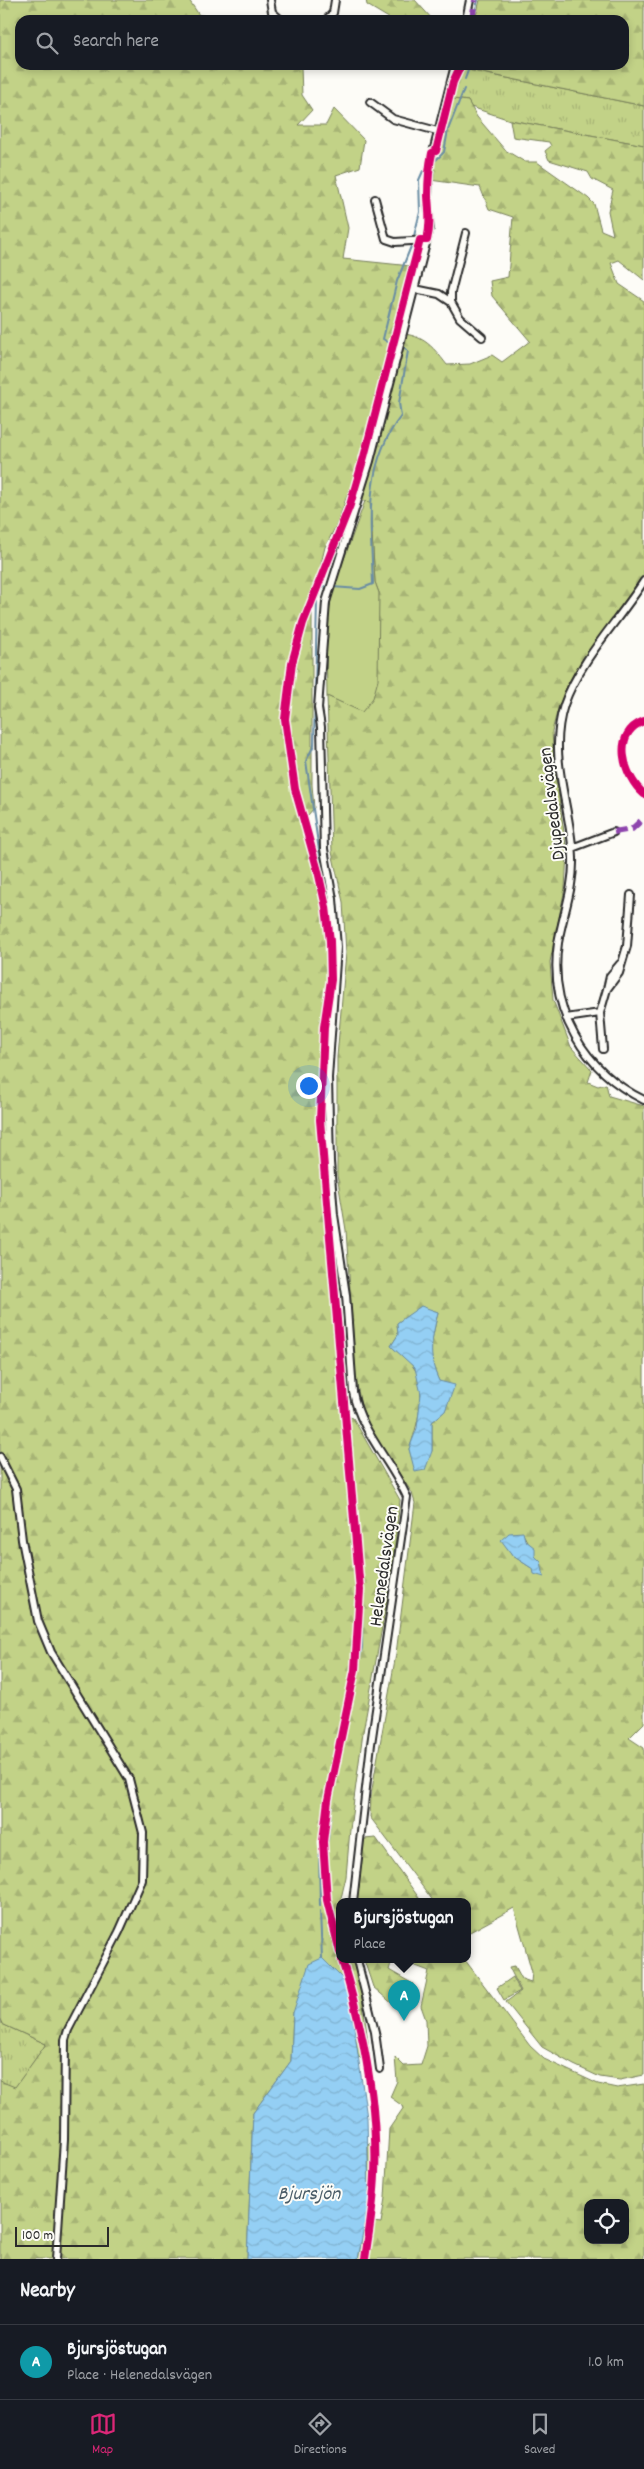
<!DOCTYPE html>
<meta charset="utf-8">
<style>
:root{--surface:#171b24;--page:#20242c;--text:#f1f3f6;--muted:#9ea1a6;--line:#363941;--accent:#db2777}
body{margin:0;font-family:Dekko,sans-serif;background:var(--page);color:var(--text)}
.controls{position:absolute;right:15px;bottom:15px;display:grid;overflow:hidden;border-radius:10px;box-shadow:0 2px 8px #0003}
.controls button{width:45px;height:45px;display:grid;place-items:center;padding:0;border:0;border-bottom:1px solid var(--line);background:var(--surface);color:var(--text);font:25px sans-serif}
.scale{position:absolute;left:15px;bottom:12px;width:94px;box-sizing:border-box;padding-left:5px;border:2px solid #2b2b2b;border-top:0;font-size:14px;line-height:18px;white-space:nowrap;color:#2b2b2b;-webkit-text-stroke:4px #fdfcf7;paint-order:stroke}
.you{position:absolute;left:308px;top:1085px;width:18px;height:18px;margin:-12px;border:4px solid #fff;border-radius:50%;background:#1a73e8;box-shadow:0 0 0 8px #1a73e833}
.badge{display:grid;place-items:center;width:32px;height:32px;border-radius:50%;background:var(--accent);color:#fff;font-size:16px;font-weight:700}
.pin{position:absolute;translate:-50% -41px;filter:drop-shadow(0 1px 2px #0008)}
.pin::after{content:'';position:absolute;top:26px;width:18px;height:15px;background:inherit;clip-path:polygon(0 0,100% 0,50% 100%)}
.popup{position:absolute;left:336px;top:1898px;width:135px;height:65px;box-sizing:border-box;display:grid;place-content:center;border-radius:10px;background:var(--surface);filter:drop-shadow(0 1px 4px #0005);font-size:16px;white-space:nowrap;color:var(--muted)}
.popup b{font-size:19px;color:var(--text)}
.popup::after{content:'';position:absolute;left:50%;top:100%;margin-left:-10px;border:10px solid transparent;border-top-color:var(--surface)}
.list{margin:0;padding:0;list-style:none}
h2{display:flex;justify-content:space-between;align-items:center;height:65px;margin:0;padding:0 20px;font-size:21px}
h2 small{font-size:16px;font-weight:400;color:var(--muted)}
.list li{display:grid;grid-template-columns:32px 1fr auto;gap:15px;align-items:center;box-sizing:border-box;height:75px;padding:0 20px;border-top:1px solid var(--line)}
.list b{display:block;font-size:19px;white-space:nowrap}
.list p{margin:0;font-size:16px;white-space:nowrap;color:var(--muted)}
.list em{font-size:16px;font-style:normal;color:var(--muted)}
.icon{flex:none;width:28px;height:28px;fill:none;stroke:currentColor;stroke-width:2;stroke-linecap:round;stroke-linejoin:round}
.map{position:relative;flex:none;width:644px;height:2259px;overflow:hidden}
.search{position:absolute;background:var(--surface);box-shadow:0 2px 8px #0003;left:15px;right:15px;top:15px;height:55px;display:flex;align-items:center;gap:12px;box-sizing:border-box;padding:0 18px;border-radius:15px;color:var(--muted);font-size:19px}
.sheet{height:140px;background:var(--surface)}
nav{display:flex;justify-content:space-around;align-items:center;box-sizing:border-box;height:70px;border-top:1px solid var(--line);background:var(--surface);font-size:14px;color:var(--muted)}
nav a{display:grid;justify-items:center;gap:2px}
nav .on{color:var(--accent)}
.map>svg:first-child{display:block}
.grass{fill:url(#grass-tufts);stroke:#767e59}
.forest{fill:url(#forest-firs);stroke:#767e59;fill-rule:evenodd}
.park{fill:url(#park-dots);stroke:#767e59}
.garden{fill:#c2d287;stroke:#767e59}
.water{fill:url(#water-waves);stroke:#6a8da4}
.lines{fill:none;stroke-linecap:round;stroke-linejoin:round}
.stream{stroke:#6a8da4;stroke-width:2}
.minor-casing{stroke:#2b2b2b;stroke-width:10}
.minor{stroke:#fdfcf7;stroke-width:6}
.quiet{stroke:#8e44ad;stroke-width:6;stroke-dasharray:12 6;stroke-linecap:butt}
.cycleway-casing{stroke:#fdfcf7;stroke-width:11}
.cycleway{stroke:#d6006c;stroke-width:8}
.labels{text-anchor:middle;stroke-width:4;stroke-linejoin:round;paint-order:stroke}
.street-label{font-size:19px;fill:#2b2b2b;stroke:#fdfcf7}
.water-label{font-size:20px;font-style:italic;fill:#4a5c67;stroke:#fdfcf7}
</style>
<div class="map">
<svg width="644" height="2259" viewBox="0 0 644 2259">
<defs>
<pattern id="grass-tufts" width="24" height="20" patternUnits="userSpaceOnUse" patternTransform="scale(1.25)"><rect width="24" height="20" fill="#c2d287"/><path d="M3 7l-1-3M5 7V3M7 7l1-3M15 17l-1-3M17 17v-4M19 17l1-3" fill="none" stroke="#a7b475"/></pattern>
<pattern id="forest-firs" width="22" height="20" patternUnits="userSpaceOnUse" patternTransform="scale(1.25)"><rect width="22" height="20" fill="#c2d287"/><path d="M5 1l3.5 6h-7zM16 11l3.5 6h-7z" fill="#a7b475"/></pattern>
<pattern id="park-dots" width="8" height="8" patternUnits="userSpaceOnUse" patternTransform="scale(1.25)"><rect width="8" height="8" fill="#c2d287"/><path d="M2 2h.1M6 6h.1" fill="none" stroke="#a7b475" stroke-width="1.8" stroke-linecap="round"/></pattern>
<pattern id="water-waves" width="16" height="10" patternUnits="userSpaceOnUse" patternTransform="scale(1.25)"><rect width="16" height="10" fill="#94cff4"/><path d="M0 5q4-4 8 0t8 0" fill="none" stroke="#80b2d1"/></pattern>
</defs>
<rect width="100%" height="100%" fill="#fdfcf7"/>
<filter id="ink" filterUnits="userSpaceOnUse"><feTurbulence type="fractalNoise" baseFrequency=".02" numOctaves="2"/><feDisplacementMap in="SourceGraphic" scale="10" xChannelSelector="R" yChannelSelector="G"/><feConvolveMatrix kernelMatrix="1 2 1 2 8 2 1 2 1" color-interpolation-filters="sRGB"/></filter>
<g filter="url(#ink)">
<path class="grass" d="M 463,69 L 644,106 L 644,145 L 510,120 L 471,107 L 468,101 L 453,99 Z
M 0,2019 L 2,2024 L 46,2044 L 15,2088 L 0,2081 Z"/>
<path class="forest" d="M 0,0 L 189,0 L 199,15 L 233,18 L 234,20 L 20,20 L 20,65 L 301,67 L 302,95 L 312,110 L 298,125 L 326,125 L 334,109 L 364,140 L 360,167 L 336,175 L 348,228 L 343,259 L 411,266 L 394,333 C 422,334 431,344 447,365 L 470,364 L 492,355 L 502,362 L 530,341 L 492,296 L 490,281 L 508,277 L 513,217 L 489,209 L 480,187 L 430,180 L 453,99 L 468,101 L 477,117 L 505,150 L 525,162 L 537,162 L 588,198 L 594,204 L 601,230 L 613,235 L 608,211 L 613,190 L 592,179 L 588,172 L 549,160 L 545,151 L 551,146 L 549,142 L 513,137 L 510,120 L 644,145 L 644,280 L 619,260 L 611,263 L 619,284 L 644,301 L 644,574 L 574,673 L 559,705 L 552,731 L 554,764 L 567,853 L 565,888 L 550,962 L 553,1000 L 571,1047 L 592,1070 L 588,1082 L 598,1086 L 606,1084 L 609,1096 L 644,1106 L 644,1723 L 629,1738 L 644,1748 L 644,2075 L 620,2080 L 600,2077 L 574,2065 L 542,2047 L 506,2002 L 521,1991 L 509,1967 L 515,1966 L 522,1979 L 531,1982 L 532,1972 L 514,1908 L 468,1933 L 468,1902 L 434,1902 L 370,1817 L 371,1795 L 396,1654 L 415,1503 L 412,1493 L 371,1430 L 362,1412 L 356,1379 L 346,1230 L 337,1175 L 337,1057 L 346,953 L 343,902 L 332,852 L 327,696 L 362,711 L 379,593 L 375,582 L 370,503 L 348,496 L 349,490 L 337,524 L 325,547 L 320,568 L 305,607 L 312,611 L 312,785 L 314,808 L 301,823 L 325,908 L 329,942 L 330,980 L 322,1026 L 318,1082 L 319,1123 L 325,1234 L 332,1285 L 341,1414 L 353,1418 L 400,1500 L 392,1572 L 363,1732 L 350,1829 L 346,1877 L 338,1911 L 340,1960 L 353,1960 L 360,1983 L 372,2070 L 358,2056 L 348,1984 L 293,2012 L 291,2061 L 253,2113 L 247,2259 L 0,2259 L 0,2081 L 15,2087 L 46,2044 L 2,2024 L 0,2019 ZM 421,1307 L 438,1312 L 431,1344 L 432,1365 L 439,1381 L 445,1411 L 432,1422 L 432,1451 L 416,1472 L 409,1449 C 417,1428 428,1388 414,1368 C 409,1360 398,1353 391,1346 L 398,1335 L 397,1323 ZM 522,1532 L 535,1556 L 533,1569 L 513,1556 L 506,1546 Z
M 366,0 L 415,0 L 433,20 L 392,20 L 367,5 Z
M 480,0 L 644,0 L 644,106 L 463,69 L 464,65 L 624,65 L 624,20 L 475,20 Z
M 376,1838 L 419,1898 L 422,1902 L 357,1902 L 364,1839 Z
M 364,1960 L 392,1960 L 389,1970 L 413,1984 L 415,2000 L 395,2006 L 373,1987 Z
M 400,1960 L 465,1960 L 530,2046 L 544,2059 L 598,2084 L 617,2088 L 644,2084 L 644,2259 L 368,2259 L 372,2222 L 381,2223 L 385,2198 L 389,2129 L 404,2107 L 390,2097 L 397,2081 L 395,2057 L 404,2066 L 421,2065 L 427,2046 L 426,2020 L 421,2006 L 429,1971 ZM 588,2203 L 625,2203 L 625,2240 L 588,2240 Z
M 374,2139 C 374,2180 369,2219 363,2259 L 358,2259 L 369,2199 L 368,2145 Z"/>
<path class="park" d="M 513,1977 L 520,1991 L 504,2000 L 497,1988 Z"/>
<path class="garden" d="M 365,501 L 370,502 L 375,582 L 379,593 L 378,680 L 373,698 L 362,712 L 327,696 L 326,636 L 332,592 Z"/>
<path class="water" d="M 421,1306 L 438,1312 C 432,1339 427,1355 439,1381 L 455,1385 L 445,1411 L 432,1422 L 432,1451 L 425,1470 L 415,1472 L 409,1449 L 417,1428 L 421,1394 L 415,1368 L 391,1346 L 398,1335 L 397,1323 Z
M 523,1532 L 525,1540 L 535,1548 L 535,1556 L 541,1562 L 544,1577 L 534,1574 L 533,1569 L 513,1556 L 501,1540 L 509,1533 Z
M 322,1958 L 348,1984 L 367,2118 L 369,2199 L 358,2259 L 247,2259 L 253,2113 L 291,2061 L 293,2013 L 309,1964 Z"/>
<g class="lines">
<path class="stream" d="M 473,20 L 478,0
M 465,79 L 470,65
M 435,161 L 444,152 L 448,130 L 464,89
M 414,236 L 420,212 L 419,180 L 423,171
M 391,344 L 383,339 L 397,281 L 412,244
M 328,587 L 323,586 L 317,599 L 314,745 L 306,761 L 322,871 L 332,919
M 332,587 L 360,589 L 373,584 C 371,525 362,466 401,416 L 399,403 L 408,351 L 405,348
M 333,936 L 333,959
M 328,1841 L 333,1793 L 362,1648 L 363,1588 L 324,1126 L 324,1077 L 330,1001
M 319,1854 L 320,1906
M 320,1911 L 322,1958"/>
<defs>
<path id="minor" d="M 270,0 L 272,12 L 281,20
M 326,20 L 333,13 L 335,0
M 466,20 L 470,0
M 370,102 L 393,119 L 437,131
M 375,199 L 386,239 L 395,242 L 427,240
M 415,289 L 439,294 L 451,302 L 460,318 L 482,337
M 451,302 L 451,292 L 466,233
M 644,581 C 619,620 579,661 564,705 C 547,757 571,806 573,858 C 574,888 563,914 558,943 C 548,1011 585,1071 644,1100
M 572,848 L 614,832
M 607,989 L 610,976 L 620,964
M 566,1018 L 600,1013
M 603,1049 L 600,1013 L 607,989 L 619,973 L 627,946 L 631,895
M 0,1457 L 16,1489 L 22,1540 L 38,1621 L 51,1652 L 129,1779 L 143,1833 L 142,1880 L 119,1932 L 68,2030 L 65,2040 L 64,2140 L 56,2259
M 353,1902 L 371,1744 L 407,1497 C 391,1461 360,1431 353,1392 L 346,1295 L 334,1215 L 330,1162 L 328,1078 L 337,947 L 333,899 L 324,849 L 321,727 L 318,708 L 326,602 L 370,461 L 430,228 L 428,198 L 430,164 L 455,65
M 357,1960 L 375,2032 L 380,2069"/>
</defs>
<use href="#minor" class="minor-casing"/>
<use href="#minor" class="minor"/>
<path class="quiet" d="M 472,20 L 475,0
M 614,832 L 632,829 L 644,818"/>
<defs>
<path id="cycleway" d="M 644,721 C 611,733 623,776 644,794
M 340,1952 L 327,1900 L 323,1842 L 328,1800 L 355,1670 L 360,1590 L 320,1120 L 324,1027 L 331,980 L 330,941 L 326,907 L 318,871 L 295,789 L 285,719 L 292,663 L 303,623 L 350,505 L 364,457 L 420,240 L 427,240 C 431,224 429,212 428,196 C 428,181 429,167 432,153 L 436,151 L 453,82 L 461,65
M 342,1960 C 363,2029 378,2103 375,2175 C 374,2203 369,2231 365,2259"/>
</defs>
<use href="#cycleway" class="cycleway-casing"/>
<use href="#cycleway" class="cycleway"/>
</g>
</g>
<g class="labels">
<g class="street-label">
<text transform="translate(550 804) rotate(-97)" y="7">Djupedalsvägen</text>
<text transform="translate(382 1566) rotate(-82)" y="7">Helenedalsvägen</text>
</g>
<g class="water-label">
<text x="309" y="2199">Bjursjön</text>
</g>
</g>
</svg>
<div class="controls">
<button><svg class="icon" aria-label="locate" viewBox="0 0 24 24"><circle cx="12" cy="12" r="6"/><path d="M12 2v4M12 18v4M2 12h4M18 12h4"/></svg></button>
</div>
<div class="scale">100 m</div>
<div class="you"></div>
<div class="pin badge" style="left:404px;top:2021px;background:#0f9aa8">A</div>
<div class="popup"><b>Bjursjöstugan</b>Place</div>
<div class="search"><svg class="icon" aria-label="search" viewBox="0 0 24 24"><circle cx="10" cy="10" r="6"/><path d="M15 15l6 6"/></svg>Search here</div>
</div>
<section class="sheet">
<h2>Nearby<small></small></h2>
<ul class="list">
<li><span class="badge" style="background:#0f9aa8">A</span><div><b>Bjursjöstugan</b><p>Place · Helenedalsvägen</p></div><em>1.0 km</em></li>
</ul>
</section>
<nav>
<a class="on"><svg class="icon" aria-label="map" viewBox="0 0 24 24"><path d="M3 6l6-2 6 2 6-2v14l-6 2-6-2-6 2zM9 4v14M15 6v14"/></svg>Map</a>
<a><svg class="icon" aria-label="directions" viewBox="0 0 24 24"><path d="M12 3l9 9-9 9-9-9zM9 14v-3h6M13 9l2 2-2 2"/></svg>Directions</a>
<a><svg class="icon" aria-label="saved" viewBox="0 0 24 24"><path d="M7 4h10v16l-5-4-5 4z"/></svg>Saved</a>
</nav>
